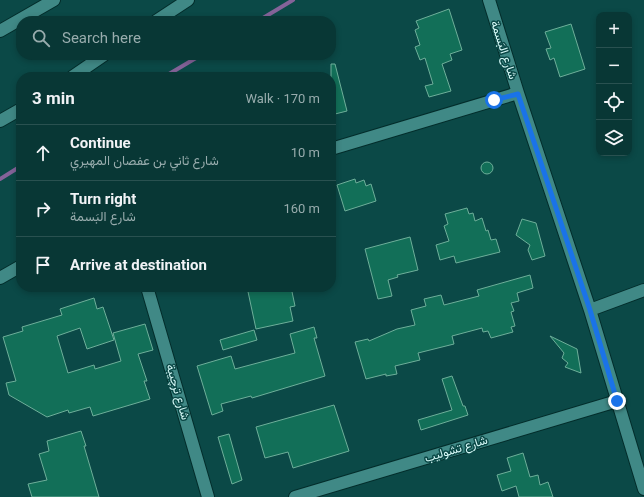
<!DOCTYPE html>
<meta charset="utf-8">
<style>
:root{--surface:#083735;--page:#164241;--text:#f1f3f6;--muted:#98acad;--line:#295150}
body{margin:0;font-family:Roboto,Vazirmatn,sans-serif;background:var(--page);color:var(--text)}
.controls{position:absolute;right:12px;top:12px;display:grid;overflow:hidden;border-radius:8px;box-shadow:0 2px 6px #0003}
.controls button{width:36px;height:36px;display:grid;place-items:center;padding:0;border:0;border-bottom:1px solid var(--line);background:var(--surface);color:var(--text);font:20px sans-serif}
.stop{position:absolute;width:12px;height:12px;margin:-9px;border:3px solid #1a73e8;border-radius:50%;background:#fff}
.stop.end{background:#1a73e8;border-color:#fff;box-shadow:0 1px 4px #0008}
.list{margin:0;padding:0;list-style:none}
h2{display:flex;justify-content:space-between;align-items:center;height:52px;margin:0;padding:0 16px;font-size:17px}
h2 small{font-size:13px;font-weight:400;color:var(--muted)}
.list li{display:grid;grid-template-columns:26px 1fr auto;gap:12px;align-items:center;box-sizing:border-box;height:56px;padding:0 16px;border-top:1px solid var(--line)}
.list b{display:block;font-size:15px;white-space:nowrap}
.list p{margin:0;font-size:13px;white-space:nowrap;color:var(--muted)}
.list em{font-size:13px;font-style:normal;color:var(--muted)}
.icon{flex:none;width:22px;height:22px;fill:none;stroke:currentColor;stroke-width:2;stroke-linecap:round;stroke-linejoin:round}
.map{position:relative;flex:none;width:644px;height:497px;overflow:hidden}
.search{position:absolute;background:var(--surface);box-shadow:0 2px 6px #0003;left:16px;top:16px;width:320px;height:44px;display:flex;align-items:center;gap:10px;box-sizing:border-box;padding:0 14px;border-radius:16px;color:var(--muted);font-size:15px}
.panel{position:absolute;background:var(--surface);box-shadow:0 2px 6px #0003;left:16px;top:72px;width:320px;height:220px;border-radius:16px}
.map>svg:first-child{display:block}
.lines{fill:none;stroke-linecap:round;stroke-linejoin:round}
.stream{stroke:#846399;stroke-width:4}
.building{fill:#126f58;stroke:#6eaf9a}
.minor-casing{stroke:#032d2b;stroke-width:14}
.minor{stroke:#408986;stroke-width:12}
.route{stroke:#1a73e8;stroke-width:5}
.labels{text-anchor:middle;stroke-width:3;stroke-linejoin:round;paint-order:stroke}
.street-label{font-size:12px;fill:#d7faf8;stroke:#0b4947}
</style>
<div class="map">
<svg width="644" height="497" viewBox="0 0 644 497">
<rect width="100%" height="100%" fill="#0b4947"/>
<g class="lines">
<path class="stream" d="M 258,21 L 293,0
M 164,77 L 201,55
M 0,179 L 21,166"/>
</g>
<path class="building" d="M 449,9 L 462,50 L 450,54 L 452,60 L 442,64 L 451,91 L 429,97 L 425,86 L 433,84 L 425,58 L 420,60 L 415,47 L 420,45 L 415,30 L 419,28 L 416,21 Z
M 571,24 L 585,69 L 560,77 L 554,58 L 550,60 L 546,49 L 551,48 L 545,32 Z
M 331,64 L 335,64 L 347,111 L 331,115 Z
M481 168a6 6 0 1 1 12 0a6 6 0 1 1-12 0Z
M 355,179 L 356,183 L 364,180 L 366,186 L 371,184 L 376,201 L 345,211 L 337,185 Z
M 467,208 L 469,214 L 473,213 L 475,221 L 482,218 L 486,231 L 488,230 L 491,240 L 496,239 L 500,252 L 456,263 L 454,256 L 440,260 L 436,245 L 449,241 L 444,226 L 448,224 L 445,214 Z
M 522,219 L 536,223 L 545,256 L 532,260 L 528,250 L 530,245 L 516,235 Z
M 410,237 L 418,270 L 397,275 L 398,277 L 388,280 L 392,296 L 378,299 L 365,249 Z
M 530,275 L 533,288 L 517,293 L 519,301 L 511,303 L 514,311 L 511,312 L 515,326 L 511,327 L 513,332 L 491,338 L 488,331 L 483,332 L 482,328 L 452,336 L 454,344 L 418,353 L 420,360 L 395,366 L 397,374 L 386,376 L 386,374 L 366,379 L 355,342 L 368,339 L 369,341 L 397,329 L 415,325 L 411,310 L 426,306 L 424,299 L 441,295 L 444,305 L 479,296 L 477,290 Z
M 247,287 L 291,287 L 295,306 L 290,307 L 293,321 L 256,329 Z
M 94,298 L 97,309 L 103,307 L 114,340 L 87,349 L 80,328 L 57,336 L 68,373 L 94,365 L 95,369 L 121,361 L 113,333 L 145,324 L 153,350 L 138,354 L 147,381 L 144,381 L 150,399 L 93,416 L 90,407 L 69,413 L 68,410 L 47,417 L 9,395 L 6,383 L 16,381 L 3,337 L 23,331 L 22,327 L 62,315 L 60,309 Z
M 314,327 L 317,338 L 314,338 L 325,376 L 252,398 L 251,396 L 221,404 L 223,411 L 212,415 L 197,366 L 231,356 L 235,369 L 295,353 L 290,334 Z
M 254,330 L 257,340 L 223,350 L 220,340 Z
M 550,336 L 577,349 L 581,373 L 565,367 L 568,363 L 562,358 L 564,353 Z
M 452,376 L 463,406 L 465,406 L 468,415 L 421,430 L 418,420 L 452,410 L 442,379 Z
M 334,405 L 349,451 L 293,468 L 288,452 L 265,458 L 256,427 Z
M 81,431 L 86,446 L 84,446 L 99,497 L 32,497 L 28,484 L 47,480 L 39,454 L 49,451 L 47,441 Z
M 229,434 L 242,480 L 232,484 L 218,437 Z
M 523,453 L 530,477 L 538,475 L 540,485 L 548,482 L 553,497 L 519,497 L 516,486 L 502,491 L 497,475 L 511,471 L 507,458 Z"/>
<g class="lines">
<defs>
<path id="minor" d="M 489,0 L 518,93 L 590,310 L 644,489
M 156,21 L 188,0
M 0,31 L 54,0
M 72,77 L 104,55
M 0,121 L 21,109
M 331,149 L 518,93
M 0,278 L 21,266
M 147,287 L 208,497
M 590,310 L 644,290
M 295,497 L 617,401"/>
</defs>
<use href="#minor" class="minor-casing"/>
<use href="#minor" class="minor"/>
</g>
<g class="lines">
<path class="route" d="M 494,100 L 518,94 L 590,310 L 617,401"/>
</g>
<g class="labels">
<g class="street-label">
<text transform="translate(504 50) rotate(72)" y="4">شارع البَسمة</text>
<text transform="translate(178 392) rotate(74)" y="4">شارع ترچيبة</text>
<text transform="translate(456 449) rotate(-17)" y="4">شارع تشوليب</text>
</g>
</g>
</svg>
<div class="controls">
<button>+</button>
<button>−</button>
<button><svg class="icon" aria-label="locate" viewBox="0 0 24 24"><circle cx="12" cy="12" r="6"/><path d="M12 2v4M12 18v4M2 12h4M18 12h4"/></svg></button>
<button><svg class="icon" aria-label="layers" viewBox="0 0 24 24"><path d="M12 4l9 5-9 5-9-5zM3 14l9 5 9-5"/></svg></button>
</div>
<div class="stop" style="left:494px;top:100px"></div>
<div class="stop end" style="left:617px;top:401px"></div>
<div class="search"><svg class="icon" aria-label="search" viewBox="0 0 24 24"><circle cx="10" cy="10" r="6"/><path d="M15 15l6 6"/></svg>Search here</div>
<section class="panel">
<h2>3 min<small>Walk · 170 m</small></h2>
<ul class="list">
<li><svg class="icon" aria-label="ahead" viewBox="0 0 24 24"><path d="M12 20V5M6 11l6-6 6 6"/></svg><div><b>Continue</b><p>شارع ثاني بن عفصان المهيري</p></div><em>10 m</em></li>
<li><svg class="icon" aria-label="right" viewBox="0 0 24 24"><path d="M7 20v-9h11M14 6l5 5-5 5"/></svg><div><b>Turn right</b><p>شارع البَسمة</p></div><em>160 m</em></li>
<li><svg class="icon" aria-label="arrive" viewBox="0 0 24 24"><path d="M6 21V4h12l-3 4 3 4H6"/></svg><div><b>Arrive at destination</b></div></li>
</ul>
</section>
</div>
